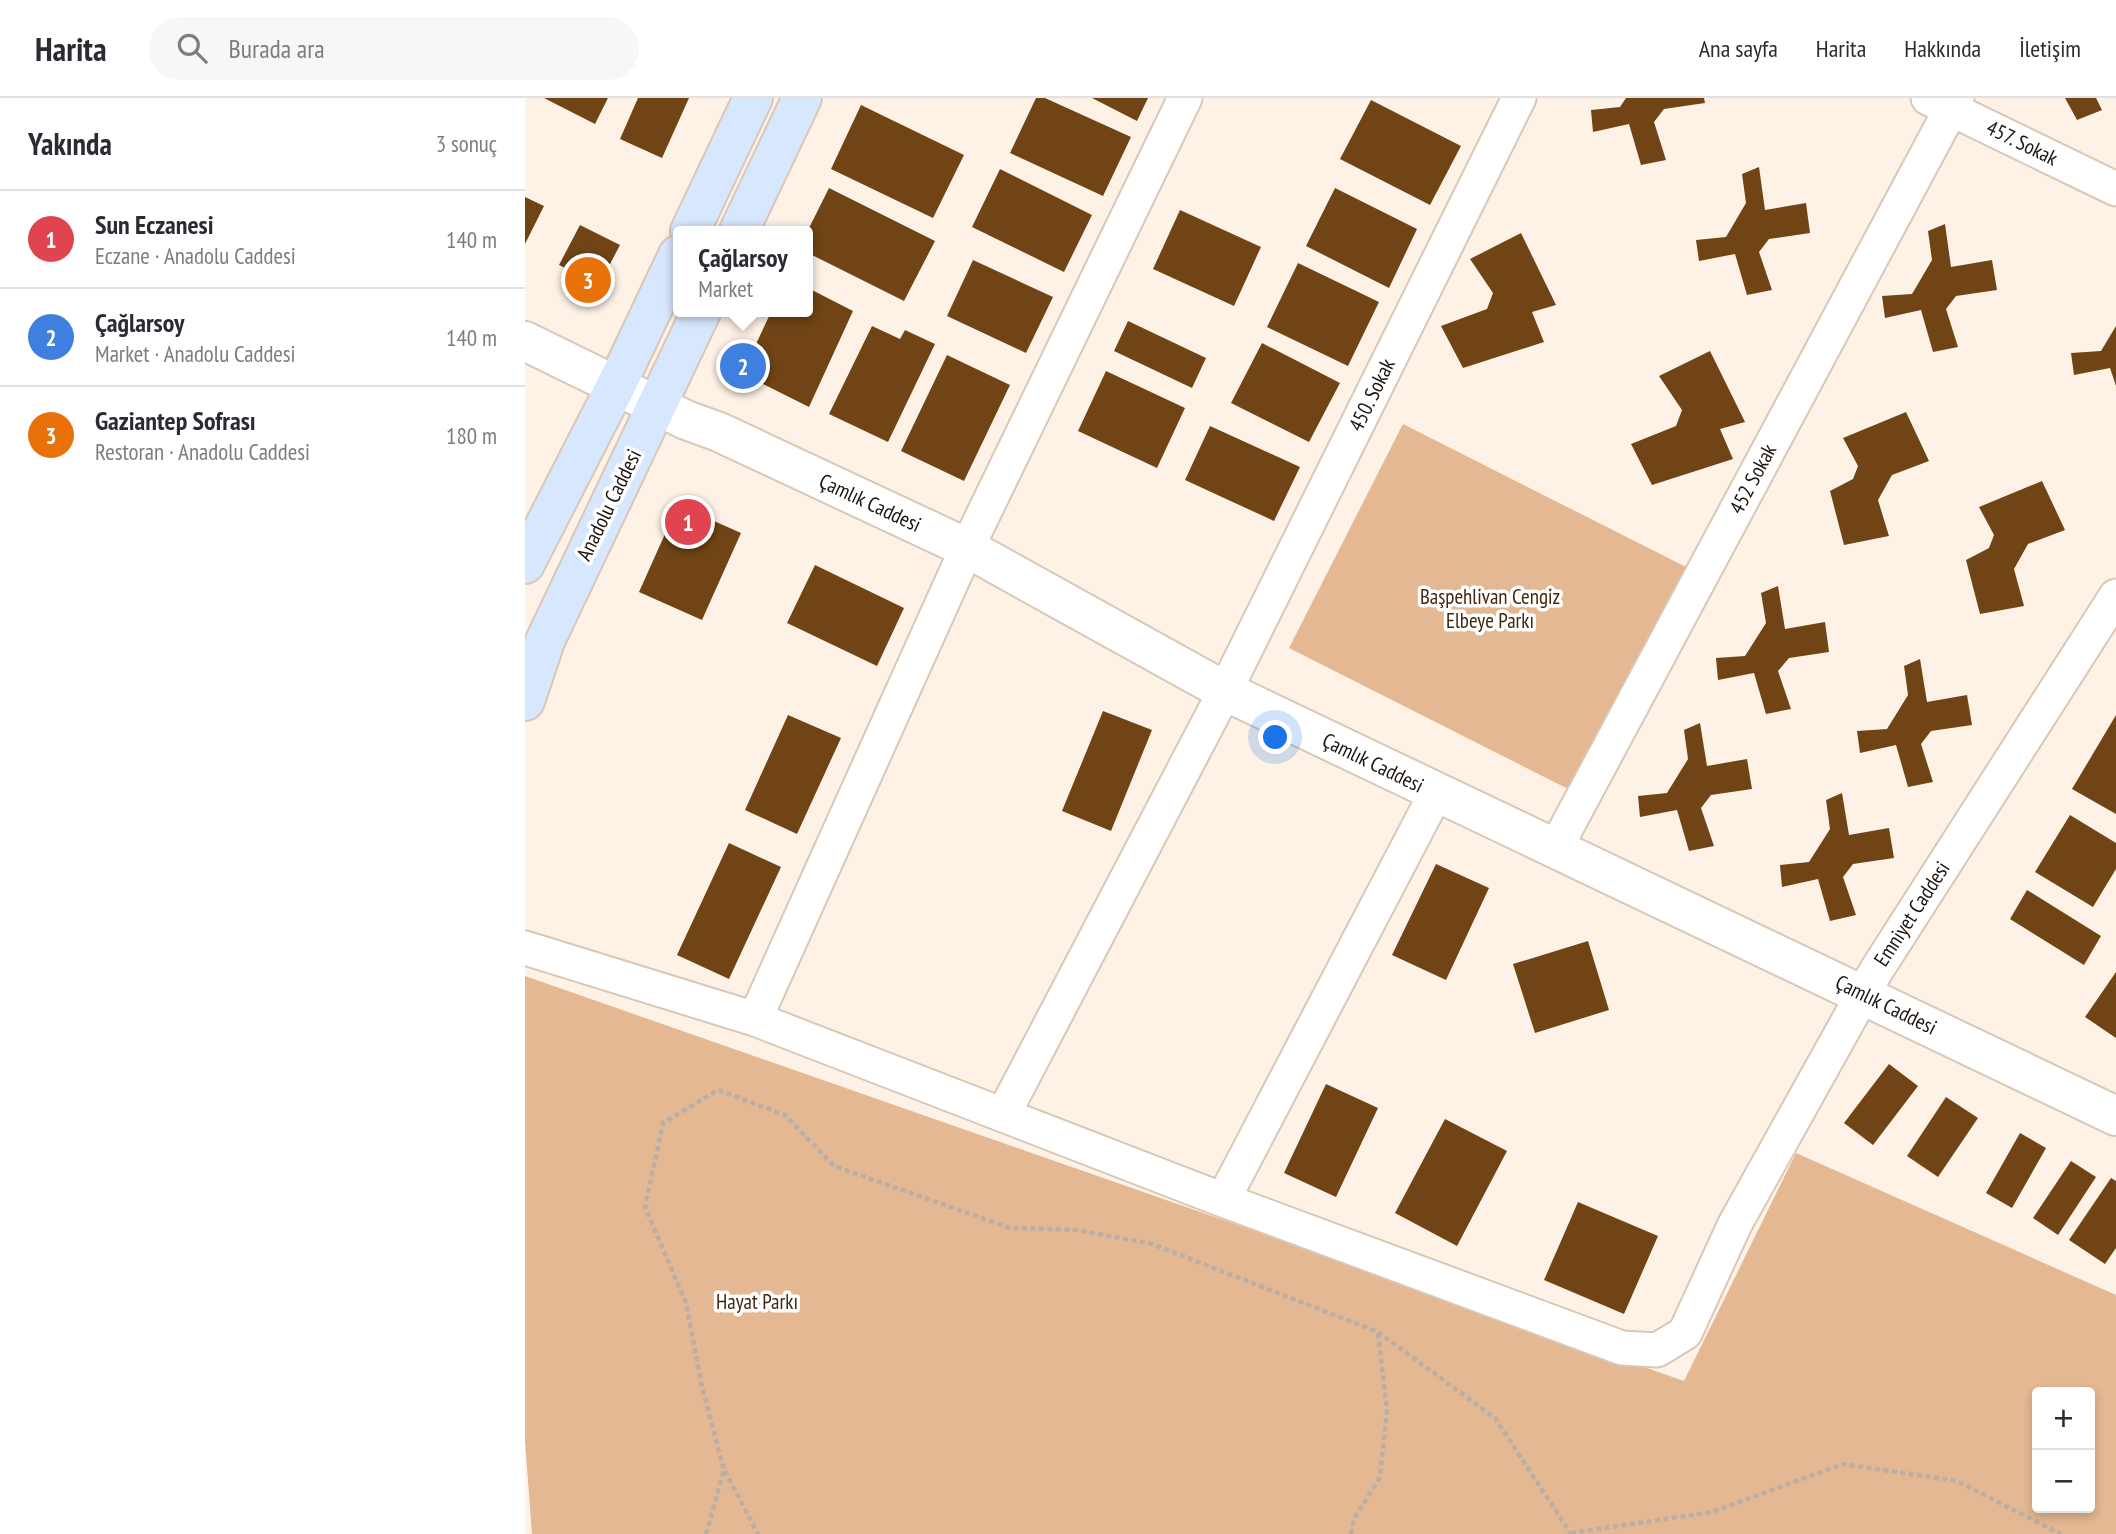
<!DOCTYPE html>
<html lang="tr">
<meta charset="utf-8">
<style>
:root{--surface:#fff;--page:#f7f7f7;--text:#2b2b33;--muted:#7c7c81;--line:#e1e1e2;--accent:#1e74de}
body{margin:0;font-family:"PT Sans Narrow",sans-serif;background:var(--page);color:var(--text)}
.controls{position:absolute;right:21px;bottom:21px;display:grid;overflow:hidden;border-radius:7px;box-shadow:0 4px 10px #0003}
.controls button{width:63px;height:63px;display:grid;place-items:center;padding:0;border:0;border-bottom:2px solid var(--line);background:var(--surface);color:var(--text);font:35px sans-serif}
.you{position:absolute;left:751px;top:640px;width:24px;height:24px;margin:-18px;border:5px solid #fff;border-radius:50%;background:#1a73e8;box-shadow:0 0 0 10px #1a73e833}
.badge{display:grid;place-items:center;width:46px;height:46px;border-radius:50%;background:var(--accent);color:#fff;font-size:23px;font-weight:700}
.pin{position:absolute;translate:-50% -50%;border:4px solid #fff;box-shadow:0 2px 7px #0006}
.popup{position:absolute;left:148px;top:128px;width:140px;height:91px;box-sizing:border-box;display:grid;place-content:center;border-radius:7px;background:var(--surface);filter:drop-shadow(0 2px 5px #0005);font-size:23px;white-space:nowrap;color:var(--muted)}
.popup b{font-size:26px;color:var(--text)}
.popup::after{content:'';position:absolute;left:50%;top:100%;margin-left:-14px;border:14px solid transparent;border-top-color:var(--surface)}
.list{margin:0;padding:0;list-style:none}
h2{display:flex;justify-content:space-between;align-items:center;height:91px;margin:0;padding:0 28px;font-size:30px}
h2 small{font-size:23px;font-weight:400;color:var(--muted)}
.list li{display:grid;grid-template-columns:46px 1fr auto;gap:21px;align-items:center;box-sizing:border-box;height:98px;padding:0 28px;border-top:2px solid var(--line)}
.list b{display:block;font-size:26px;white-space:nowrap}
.list p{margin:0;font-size:23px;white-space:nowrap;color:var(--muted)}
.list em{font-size:23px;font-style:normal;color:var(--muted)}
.icon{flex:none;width:38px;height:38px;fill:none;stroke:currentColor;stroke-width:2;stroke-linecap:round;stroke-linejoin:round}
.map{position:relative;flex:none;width:1591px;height:1436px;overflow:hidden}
header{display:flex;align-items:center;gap:42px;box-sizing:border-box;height:98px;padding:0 35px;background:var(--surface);border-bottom:2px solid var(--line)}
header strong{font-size:33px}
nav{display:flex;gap:38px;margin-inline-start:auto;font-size:24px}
.search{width:490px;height:63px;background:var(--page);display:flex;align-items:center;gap:18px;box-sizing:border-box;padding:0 24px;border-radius:38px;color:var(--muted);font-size:26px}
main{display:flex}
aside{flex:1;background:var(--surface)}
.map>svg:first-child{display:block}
.green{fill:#e3b892;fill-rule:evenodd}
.building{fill:#704414}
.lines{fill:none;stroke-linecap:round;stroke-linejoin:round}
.minor-casing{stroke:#dac7b6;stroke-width:37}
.tertiary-casing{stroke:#dac7b6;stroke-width:42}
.secondary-casing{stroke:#dac7b6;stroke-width:42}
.path{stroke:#baafa6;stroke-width:4.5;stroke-dasharray:5 3.5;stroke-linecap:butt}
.minor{stroke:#fff;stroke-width:33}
.tertiary{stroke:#fff;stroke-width:38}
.secondary{stroke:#d7e7fd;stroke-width:38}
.labels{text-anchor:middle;stroke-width:7;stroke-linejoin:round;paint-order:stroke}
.street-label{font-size:21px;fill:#1c150f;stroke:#fff}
.park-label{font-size:21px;fill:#42280d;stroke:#fff}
</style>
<header>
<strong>Harita</strong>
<div class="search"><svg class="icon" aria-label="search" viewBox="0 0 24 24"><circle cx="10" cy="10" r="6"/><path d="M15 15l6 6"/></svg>Burada ara</div>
<nav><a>Ana sayfa</a><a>Harita</a><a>Hakkında</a><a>İletişim</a></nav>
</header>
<main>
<aside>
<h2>Yakında<small>3 sonuç</small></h2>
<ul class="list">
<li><span class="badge" style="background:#e0444e">1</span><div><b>Sun Eczanesi</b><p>Eczane · Anadolu Caddesi</p></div><em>140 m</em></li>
<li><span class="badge" style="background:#3f7fe0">2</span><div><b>Çağlarsoy</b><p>Market · Anadolu Caddesi</p></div><em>140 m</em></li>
<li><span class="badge" style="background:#e8710a">3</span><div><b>Gaziantep Sofrası</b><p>Restoran · Anadolu Caddesi</p></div><em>180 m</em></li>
</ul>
</aside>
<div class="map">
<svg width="1591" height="1436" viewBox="0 0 1591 1436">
<rect width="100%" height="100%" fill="#fef2e7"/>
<path class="green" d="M 878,326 L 1167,472 L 1053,696 L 764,550 Z
M 0,878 L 1159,1283 L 1271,1055 L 1591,1197 L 1591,1436 L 7,1436 L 0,1343 ZM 1512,1294 L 1565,1294 L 1565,1410 L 1512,1410 Z"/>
<path class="building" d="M 19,0 L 83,0 L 70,26 Z
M 113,0 L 164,0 L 137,60 L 95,41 Z
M 511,0 L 520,0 L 606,39 L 578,98 L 485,55 Z
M 567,0 L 623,0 L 612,23 Z
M 1101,0 L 1179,0 L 1180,5 L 1139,11 L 1129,24 L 1141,62 L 1116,67 L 1104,26 L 1068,34 L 1066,12 L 1095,9 Z
M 1540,0 L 1571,0 L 1577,12 L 1552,22 Z
M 846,2 L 936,48 L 905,107 L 815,61 Z
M 336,7 L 439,57 L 408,120 L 306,71 Z
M 1234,69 L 1240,112 L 1281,105 L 1285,135 L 1244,141 L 1234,154 L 1247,192 L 1222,197 L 1210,156 L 1174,163 L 1171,142 L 1201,139 L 1221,105 L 1217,76 Z
M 475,71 L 567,117 L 539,174 L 447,129 Z
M 304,90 L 410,143 L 379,203 L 283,155 L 283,132 Z
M 810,90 L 892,131 L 864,190 L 781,148 Z
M 0,99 L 19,108 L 0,146 Z
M 655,112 L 736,149 L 709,208 L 628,171 Z
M 1420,126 L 1426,169 L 1467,162 L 1472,192 L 1431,198 L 1421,211 L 1433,249 L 1408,254 L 1396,212 L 1360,220 L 1357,198 L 1387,196 L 1407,162 L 1403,133 Z
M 55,127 L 95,147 L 74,187 L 34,167 Z
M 996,135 L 1031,207 L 1007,214 L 1019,244 L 938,270 L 916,228 L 962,211 L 968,195 L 945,161 Z
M 448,162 L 528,199 L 501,255 L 422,218 Z
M 773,165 L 854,204 L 823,268 L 742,229 Z
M 283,190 L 328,213 L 284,309 L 230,282 L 223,263 L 246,214 L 283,214 Z
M 603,223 L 681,260 L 667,290 L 589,253 Z
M 347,228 L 375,241 L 380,232 L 410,246 L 363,344 L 304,316 Z
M 1591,228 L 1591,288 L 1585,270 L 1549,277 L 1546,255 L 1576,253 Z
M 737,245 L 815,285 L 784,344 L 706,305 Z
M 1185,253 L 1220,324 L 1195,331 L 1208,361 L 1127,387 L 1106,346 L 1151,328 L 1157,312 L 1134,278 Z
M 422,257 L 485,287 L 439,383 L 376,353 Z
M 581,273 L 660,310 L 632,370 L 553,333 Z
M 1381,314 L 1404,363 L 1367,377 L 1353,402 L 1364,438 L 1319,447 L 1305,393 L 1328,381 L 1333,368 L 1318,340 Z
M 685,328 L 775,369 L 749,423 L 660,382 Z
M 1517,383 L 1540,432 L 1503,446 L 1489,471 L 1499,508 L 1455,516 L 1441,462 L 1464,450 L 1469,437 L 1454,409 Z
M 153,407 L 216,435 L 177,522 L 114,494 Z
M 290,467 L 379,510 L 352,568 L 262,525 Z
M 1253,488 L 1260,531 L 1300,524 L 1304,554 L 1264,560 L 1253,573 L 1266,611 L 1241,616 L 1229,575 L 1193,582 L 1191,560 L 1220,558 L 1241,525 L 1236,495 Z
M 1395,561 L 1402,604 L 1442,597 L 1447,627 L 1406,633 L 1396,646 L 1408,684 L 1383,689 L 1371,647 L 1335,655 L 1332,633 L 1362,631 L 1383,597 L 1379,568 Z
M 578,613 L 627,632 L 586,733 L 537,713 Z
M 263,617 L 316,640 L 272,736 L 220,712 Z
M 1591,617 L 1591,716 L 1547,691 Z
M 1175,625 L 1182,668 L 1222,661 L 1227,691 L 1186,697 L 1176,710 L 1189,748 L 1164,753 L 1152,712 L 1115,719 L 1113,698 L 1142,695 L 1163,661 L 1159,632 Z
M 1317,695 L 1324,737 L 1364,730 L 1369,760 L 1328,766 L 1318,779 L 1331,817 L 1305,823 L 1293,781 L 1257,789 L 1255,767 L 1284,764 L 1305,731 L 1301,702 Z
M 1545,717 L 1591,745 L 1591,771 L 1568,809 L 1510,774 Z
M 204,745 L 256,769 L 204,881 L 152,857 Z
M 911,766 L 964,790 L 921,882 L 867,857 Z
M 1502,792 L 1576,838 L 1559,867 L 1485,821 Z
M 1063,843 L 1084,912 L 1010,935 L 988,866 Z
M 1591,874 L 1591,940 L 1560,919 Z
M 1364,966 L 1393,988 L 1348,1047 L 1319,1025 Z
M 801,986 L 853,1010 L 811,1099 L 759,1075 Z
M 1421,999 L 1453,1020 L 1413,1079 L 1382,1058 Z
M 920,1021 L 982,1053 L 932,1148 L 870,1115 Z
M 1495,1035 L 1521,1050 L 1487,1110 L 1461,1095 Z
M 1546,1063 L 1571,1079 L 1533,1137 L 1508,1120 Z
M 1586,1080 L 1591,1083 L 1591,1150 L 1580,1166 L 1544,1142 Z
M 1053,1104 L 1133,1138 L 1099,1216 L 1019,1182 Z"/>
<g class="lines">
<defs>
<path id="minor" d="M 1403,0 L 1591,91
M 1030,751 L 1432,0
M 0,850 L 230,921 L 698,1102 L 1097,1250 L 1132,1252 L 1160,1235 L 1210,1126 L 1351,873 L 1591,498
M 230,921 L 442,450 L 660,0
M 478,1017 L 700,593 L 994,0
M 698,1102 L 911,695"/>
<path id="tertiary" d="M 0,243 L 161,322 L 194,334 L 442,450 L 700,593 L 1591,1018"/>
<path id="secondary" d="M 165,133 L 228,0
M 214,133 L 277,0
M 0,466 L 92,286 L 153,157
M 0,603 L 20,543 L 176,214"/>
</defs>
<use href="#minor" class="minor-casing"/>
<use href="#tertiary" class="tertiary-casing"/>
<use href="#secondary" class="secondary-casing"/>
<path class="path" d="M 200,1373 L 233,1436
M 1046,1435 L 1187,1414 L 1318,1366 L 1432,1383 L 1536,1436
M 181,1436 L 199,1372 L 177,1289 L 161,1205 L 120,1109 L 138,1025 L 193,992 L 260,1017 L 309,1068 L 485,1130 L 552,1132 L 627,1146 L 853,1234 L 970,1320 L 1046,1436
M 826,1436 L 829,1421 L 855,1379 L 862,1313 L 853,1235"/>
<use href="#minor" class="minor"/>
<use href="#tertiary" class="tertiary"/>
<use href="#secondary" class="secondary"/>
</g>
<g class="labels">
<g class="street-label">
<text transform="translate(1497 45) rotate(26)" y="7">457. Sokak</text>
<text transform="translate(847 297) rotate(-64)" y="7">450. Sokak</text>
<text transform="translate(1228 381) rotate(-62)" y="7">452 Sokak</text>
<text transform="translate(345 405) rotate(25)" y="7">Çamlık Caddesi</text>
<text transform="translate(84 407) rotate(-64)" y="7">Anadolu Caddesi</text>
<text transform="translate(848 665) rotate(26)" y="7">Çamlık Caddesi</text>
<text transform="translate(1387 816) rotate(-57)" y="7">Emniyet Caddesi</text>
<text transform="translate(1361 907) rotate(26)" y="7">Çamlık Caddesi</text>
</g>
<g class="park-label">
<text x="965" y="506">Başpehlivan Cengiz<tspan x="965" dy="24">Elbeye Parkı</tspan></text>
<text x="232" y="1211">Hayat Parkı</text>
</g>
</g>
</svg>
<div class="controls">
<button>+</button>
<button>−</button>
</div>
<div class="you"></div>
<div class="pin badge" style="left:163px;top:424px;background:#e0444e">1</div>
<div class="pin badge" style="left:218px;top:268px;background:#3f7fe0">2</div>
<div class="popup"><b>Çağlarsoy</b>Market</div>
<div class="pin badge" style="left:63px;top:182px;background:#e8710a">3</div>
</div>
</main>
